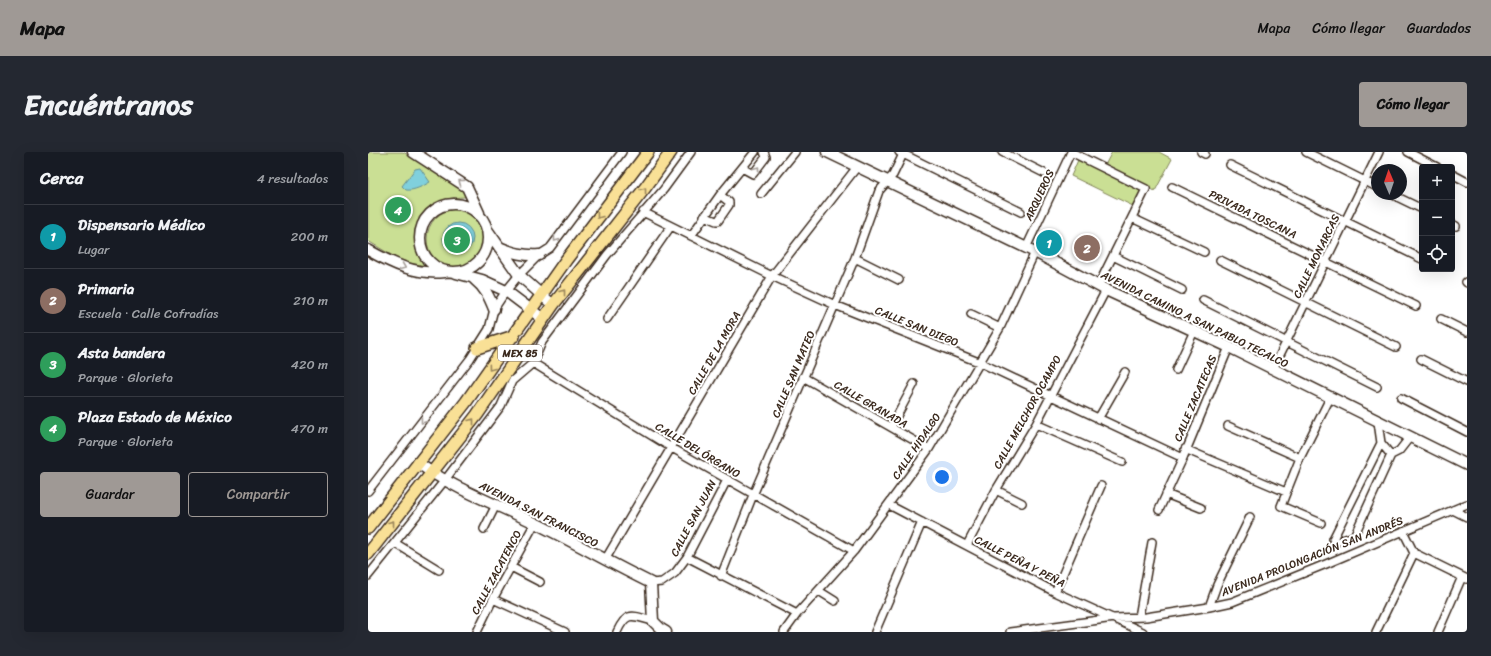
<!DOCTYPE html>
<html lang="es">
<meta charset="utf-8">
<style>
:root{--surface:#171b24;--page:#242831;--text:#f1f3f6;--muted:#9ea1a6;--line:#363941;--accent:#9f9995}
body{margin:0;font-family:Sriracha,sans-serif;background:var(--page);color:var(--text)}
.controls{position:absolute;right:12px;top:12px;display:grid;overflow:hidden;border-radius:4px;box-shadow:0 4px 16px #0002}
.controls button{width:36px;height:36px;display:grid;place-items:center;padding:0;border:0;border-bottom:1px solid var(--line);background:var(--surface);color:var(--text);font:20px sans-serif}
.compass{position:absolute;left:1003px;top:12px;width:36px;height:36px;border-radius:50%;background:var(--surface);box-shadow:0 4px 16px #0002;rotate:358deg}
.you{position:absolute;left:574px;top:325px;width:14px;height:14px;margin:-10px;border:3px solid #fff;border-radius:50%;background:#1a73e8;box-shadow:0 0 0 6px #1a73e833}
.badge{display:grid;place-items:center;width:26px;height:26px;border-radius:50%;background:var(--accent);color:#fff;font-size:13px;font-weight:700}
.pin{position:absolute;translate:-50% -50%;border:2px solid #fff;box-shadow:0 1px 4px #0006}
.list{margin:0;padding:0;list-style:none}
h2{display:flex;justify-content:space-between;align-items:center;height:52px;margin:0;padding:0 16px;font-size:17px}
h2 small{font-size:13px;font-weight:400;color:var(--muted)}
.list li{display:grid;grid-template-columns:26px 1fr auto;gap:12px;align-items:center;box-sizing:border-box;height:64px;padding:0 16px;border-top:1px solid var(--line)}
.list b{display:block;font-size:15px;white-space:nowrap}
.list p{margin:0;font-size:13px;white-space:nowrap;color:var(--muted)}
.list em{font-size:13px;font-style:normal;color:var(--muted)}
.actions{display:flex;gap:8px;padding:12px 16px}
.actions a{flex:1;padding:9px 0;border:1px solid var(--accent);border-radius:4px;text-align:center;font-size:14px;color:var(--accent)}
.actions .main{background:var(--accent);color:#111}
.icon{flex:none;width:22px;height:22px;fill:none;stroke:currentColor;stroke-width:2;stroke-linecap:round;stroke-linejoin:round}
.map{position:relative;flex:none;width:1099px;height:480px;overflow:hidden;border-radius:4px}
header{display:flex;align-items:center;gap:24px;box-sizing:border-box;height:56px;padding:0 20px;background:var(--accent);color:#111}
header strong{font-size:19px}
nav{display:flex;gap:22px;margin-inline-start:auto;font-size:14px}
.intro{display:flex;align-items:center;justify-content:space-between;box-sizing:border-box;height:96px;padding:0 24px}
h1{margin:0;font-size:28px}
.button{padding:10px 18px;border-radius:4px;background:var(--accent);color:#111;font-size:14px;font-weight:700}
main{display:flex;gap:24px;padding:0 24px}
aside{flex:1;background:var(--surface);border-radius:4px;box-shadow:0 4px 16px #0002}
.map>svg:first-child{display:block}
.green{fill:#cadf94;stroke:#828459}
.water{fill:#80d0dd;stroke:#648e91}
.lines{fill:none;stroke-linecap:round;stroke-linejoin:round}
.street-casing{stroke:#3b2a1e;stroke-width:10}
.secondary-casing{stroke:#3b2a1e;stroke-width:13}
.primary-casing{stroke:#3b2a1e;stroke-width:14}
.street{stroke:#fff;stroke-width:7}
.secondary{stroke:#fff;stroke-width:10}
.primary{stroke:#f9e096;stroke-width:11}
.oneway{stroke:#a79f9a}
.oneway2{stroke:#9a855a}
.labels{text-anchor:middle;stroke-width:4;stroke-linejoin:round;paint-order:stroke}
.shield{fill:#fff;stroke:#766a62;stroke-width:1}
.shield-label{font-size:10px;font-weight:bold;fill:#3b2a1e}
.street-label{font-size:11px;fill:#3b2a1e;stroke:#fff}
</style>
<header>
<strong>Mapa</strong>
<nav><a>Mapa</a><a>Cómo llegar</a><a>Guardados</a></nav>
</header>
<div class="intro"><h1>Encuéntranos</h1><a class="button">Cómo llegar</a></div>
<main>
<aside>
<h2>Cerca<small>4 resultados</small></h2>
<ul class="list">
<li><span class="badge" style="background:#0f9aa8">1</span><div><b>Dispensario Médico</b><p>Lugar</p></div><em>200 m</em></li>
<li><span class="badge" style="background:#8d6e63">2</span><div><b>Primaria</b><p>Escuela · Calle Cofradías</p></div><em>210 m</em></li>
<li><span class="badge" style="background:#2e9e5b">3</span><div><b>Asta bandera</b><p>Parque · Glorieta</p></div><em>420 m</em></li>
<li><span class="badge" style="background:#2e9e5b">4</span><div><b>Plaza Estado de México</b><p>Parque · Glorieta</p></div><em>470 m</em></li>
</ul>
<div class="actions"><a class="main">Guardar</a><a>Compartir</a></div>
</aside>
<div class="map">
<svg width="1099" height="480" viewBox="0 0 1099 480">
<rect width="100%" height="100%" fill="#fff"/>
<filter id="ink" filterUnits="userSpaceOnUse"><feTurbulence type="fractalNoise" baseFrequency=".025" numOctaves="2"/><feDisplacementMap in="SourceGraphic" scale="8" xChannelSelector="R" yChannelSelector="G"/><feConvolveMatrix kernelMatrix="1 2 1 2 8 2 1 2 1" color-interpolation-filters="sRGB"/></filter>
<g filter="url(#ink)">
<path class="green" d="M 0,0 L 35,0 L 63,16 L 94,38 L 100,45 C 75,45 70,50 51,65 L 48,95 L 56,115 L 35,110 L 0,89 Z
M 744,0 L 791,0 L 804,7 L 787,39 L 737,13 Z
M 710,8 L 775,39 L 767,55 L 703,24 Z
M59 87a30 30 0 1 1 60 0a30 30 0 1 1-60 0Z"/>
<path class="water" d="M 52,16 L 62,30 C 55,34 46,39 38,38 L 34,34 L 47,17 Z
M75 86a15 15 0 1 1 30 0a15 15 0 1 1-30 0Z"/>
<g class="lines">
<defs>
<path id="street" d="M 531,0 L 653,60
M 634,0 L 676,21
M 703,0 L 778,37 L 730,134
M 833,0 L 837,2
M 938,0 L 1009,35
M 1040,0 L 1069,15
M 862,13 L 1054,107
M 374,16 L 385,22 L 398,5 L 396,0
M 1084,22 L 1099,30
M 804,35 L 1048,154
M 393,42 L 427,0
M 1023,42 L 1054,57
M 275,60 L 404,124 L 467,153 L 613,211 L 815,306
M 336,64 L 348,69 L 350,69 L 361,53 L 361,50 L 352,43
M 764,66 L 836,100
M 1084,72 L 1088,74
M 323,84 L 352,43 L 387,0
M 658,96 L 703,0
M 745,104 L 814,138
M 487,106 L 531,128
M 852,108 L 1028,195
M 1098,130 L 1099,131
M 835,148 L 1009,235
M 603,162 L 632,176
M 239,167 L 303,74
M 1073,167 L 1099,180
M 1053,207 L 1099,230
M 165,211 L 304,296 L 486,399
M 905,217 L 1011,0
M 808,218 L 826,179
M 435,225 L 561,297
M 1033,246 L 1099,280
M 730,267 L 757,220
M 1010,270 L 1013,291 L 965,387 L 966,391 L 986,384 L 1023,303 L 1031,299 L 1042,285
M 668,272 L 754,310
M 860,274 L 932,306
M 523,275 L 546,232
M 1013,291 L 1023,303
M 817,297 L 918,340
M 628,338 L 654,351
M 0,339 L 102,207 L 121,177 L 126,157 L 138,139 L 151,123 L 171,103 L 182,96 L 254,0
M 798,342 L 833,356
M 521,353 L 687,440 L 775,480
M 791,358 L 815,306 L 861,195
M 1085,358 L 1099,365
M 953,371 L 913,354 L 932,306 L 962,246
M 116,377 L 128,353
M 1035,379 L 1046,401 L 1099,427
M 27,391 L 71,418
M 599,393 L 628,338 L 668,272 L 738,138
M 319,405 L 429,462
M 237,408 L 404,124 L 489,15
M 143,415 L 172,430
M 0,424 L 77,328 L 133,254 L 144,229 L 165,211 L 174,190 L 239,103 L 296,37 L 323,0
M 353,424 L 385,343 L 487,106 L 511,39 L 525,23 L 536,0
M 283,431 L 294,430 L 307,421 L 319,405 L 359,328
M 451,439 L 467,449
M 687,440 L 733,334
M 125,447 L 197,480
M 841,455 L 849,433 L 882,365
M 771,465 L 784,390
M 109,480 L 125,447 L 167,371
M 249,480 C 259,458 265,464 285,469
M 416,480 L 429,462 L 486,399 L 561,297 L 632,176 L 667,100
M 507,480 L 554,370
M 642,480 L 746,466 L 778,465 L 841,455 L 864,450 L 958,412 L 1099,352
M 1008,480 L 1046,401
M 1070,480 L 1094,425"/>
<path id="secondary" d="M 45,0 L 99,35 L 111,61
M 459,0 L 667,100 L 738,138 L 861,195 L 1099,313
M52 86a34 34 0 1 1 68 0a34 34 0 1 1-68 0Z
M 120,79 L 151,123 L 185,153
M 131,95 C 145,101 156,104 171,103
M 0,98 C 25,112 47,123 77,120
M 88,121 L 114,128 L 138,139 L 175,167
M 106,127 C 117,136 121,144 126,157
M 50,311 C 86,337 128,352 167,371 C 206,390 244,412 283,431 L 285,469 L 293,477 L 298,480"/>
<path id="primary" d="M 109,196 L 146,184
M 0,376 L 98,250 L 198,108 L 280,0
M 0,402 L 109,263 L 185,153 L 277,36 L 303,0"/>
</defs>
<use href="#street" class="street-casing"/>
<use href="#secondary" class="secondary-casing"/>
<use href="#primary" class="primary-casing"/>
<use href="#street" class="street"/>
<use href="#secondary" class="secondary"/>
<use href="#primary" class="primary"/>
</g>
<defs><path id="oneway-chevron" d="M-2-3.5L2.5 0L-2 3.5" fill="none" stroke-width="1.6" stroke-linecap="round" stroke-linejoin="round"/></defs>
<g class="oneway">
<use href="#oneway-chevron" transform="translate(389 17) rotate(-53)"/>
<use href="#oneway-chevron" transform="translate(93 30) rotate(-144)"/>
<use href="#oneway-chevron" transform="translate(188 87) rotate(127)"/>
<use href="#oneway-chevron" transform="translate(35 115) rotate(22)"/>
<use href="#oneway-chevron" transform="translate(55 269) rotate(127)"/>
</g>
<g class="oneway2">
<use href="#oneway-chevron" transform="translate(276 38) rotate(-52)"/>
<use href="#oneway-chevron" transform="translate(231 64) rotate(127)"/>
<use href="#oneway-chevron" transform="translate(195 140) rotate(-52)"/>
<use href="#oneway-chevron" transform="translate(123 216) rotate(126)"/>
<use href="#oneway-chevron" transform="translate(104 269) rotate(-52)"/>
<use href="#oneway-chevron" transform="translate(24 371) rotate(-52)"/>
</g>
</g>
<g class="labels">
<rect class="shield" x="130" y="193" width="44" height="16" rx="3"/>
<g class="shield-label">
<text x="152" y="205">MEX 85</text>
</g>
<g class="street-label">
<text transform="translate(671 43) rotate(-65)" y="4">ARQUEROS</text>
<text transform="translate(885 62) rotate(26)" y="4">PRIVADA TOSCANA</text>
<text transform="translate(948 104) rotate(-64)" y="4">CALLE MONARCAS</text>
<text transform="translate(827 167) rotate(26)" y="4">AVENIDA CAMINO A SAN PABLO TECALCO</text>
<text transform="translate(549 174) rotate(22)" y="4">CALLE SAN DIEGO</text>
<text transform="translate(346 201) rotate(-60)" y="4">CALLE DE LA MORA</text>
<text transform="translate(425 222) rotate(-67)" y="4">CALLE SAN MATEO</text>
<text transform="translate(827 246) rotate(-67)" y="4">CALLE ZACATECAS</text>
<text transform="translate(503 252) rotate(30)" y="4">CALLE GRANADA</text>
<text transform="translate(659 260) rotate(-61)" y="4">CALLE MELCHOR OCAMPO</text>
<text transform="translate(548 294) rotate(-56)" y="4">CALLE HIDALGO</text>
<text transform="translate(330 298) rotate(31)" y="4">CALLE DEL ÓRGANO</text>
<text transform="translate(171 362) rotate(27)" y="4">AVENIDA SAN FRANCISCO</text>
<text transform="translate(325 366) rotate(-62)" y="4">CALLE SAN JUAN</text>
<text transform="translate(944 404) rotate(-22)" y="4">AVENIDA PROLONGACIÓN SAN ANDRÉS</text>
<text transform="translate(652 409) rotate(27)" y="4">CALLE PEÑA Y PEÑA</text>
<text transform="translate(128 420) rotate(-62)" y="4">CALLE ZACATENCO</text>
</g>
</g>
</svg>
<div class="controls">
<button>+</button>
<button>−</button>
<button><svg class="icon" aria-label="locate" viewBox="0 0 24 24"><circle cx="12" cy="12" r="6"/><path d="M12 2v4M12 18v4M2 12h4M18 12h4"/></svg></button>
</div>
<svg class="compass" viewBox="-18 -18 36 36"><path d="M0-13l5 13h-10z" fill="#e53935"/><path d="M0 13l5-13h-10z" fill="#9ea1a6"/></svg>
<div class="you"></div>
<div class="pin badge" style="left:681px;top:91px;background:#0f9aa8">1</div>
<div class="pin badge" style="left:719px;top:96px;background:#8d6e63">2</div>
<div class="pin badge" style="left:89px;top:88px;background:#2e9e5b">3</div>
<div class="pin badge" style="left:30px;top:58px;background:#2e9e5b">4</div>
</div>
</main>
